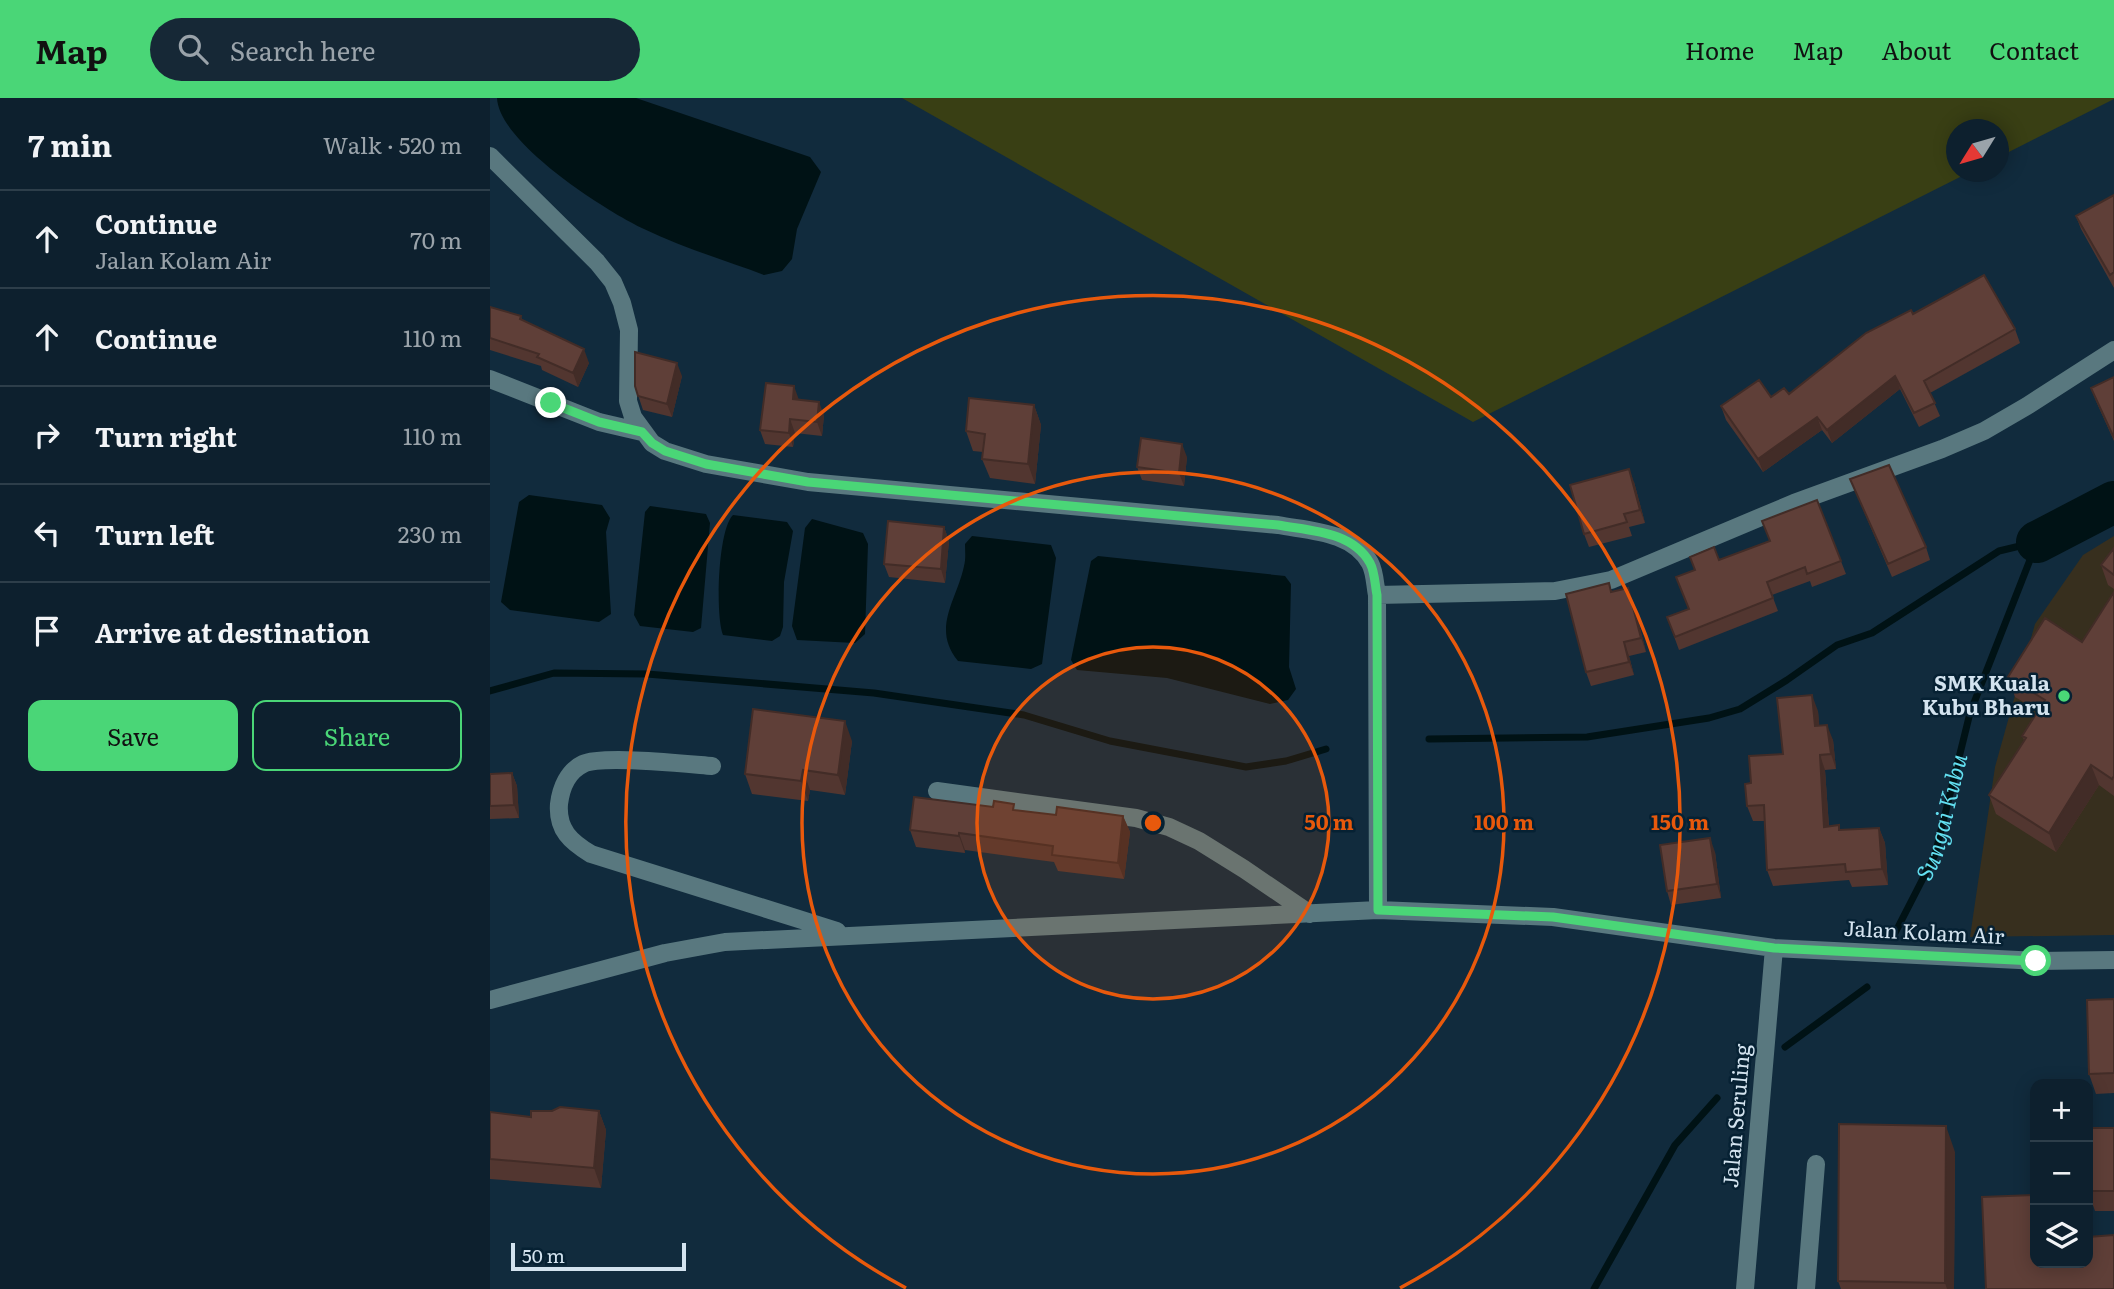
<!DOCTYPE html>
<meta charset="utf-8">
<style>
:root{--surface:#0d202e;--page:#162836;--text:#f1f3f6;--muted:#9aa3aa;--line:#2d3e4a;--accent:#4ad677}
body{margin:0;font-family:Literata,serif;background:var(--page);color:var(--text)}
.controls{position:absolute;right:21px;bottom:21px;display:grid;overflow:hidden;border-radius:14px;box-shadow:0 4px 18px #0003}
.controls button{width:63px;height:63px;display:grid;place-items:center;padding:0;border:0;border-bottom:2px solid var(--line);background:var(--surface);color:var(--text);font:35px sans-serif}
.compass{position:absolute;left:1456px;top:21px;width:63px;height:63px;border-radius:50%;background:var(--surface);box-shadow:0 4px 18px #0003;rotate:233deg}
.scale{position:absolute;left:21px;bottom:18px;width:175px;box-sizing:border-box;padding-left:7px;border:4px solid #d3e3ef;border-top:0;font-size:19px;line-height:24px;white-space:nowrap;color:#d3e3ef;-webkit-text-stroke:5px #062133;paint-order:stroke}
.stop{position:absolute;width:21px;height:21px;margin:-16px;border:5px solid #4ad677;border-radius:50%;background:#fff}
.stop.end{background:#4ad677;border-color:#fff;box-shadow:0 2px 7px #0008}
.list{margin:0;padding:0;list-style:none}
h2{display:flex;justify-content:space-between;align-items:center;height:91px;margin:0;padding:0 28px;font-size:30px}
h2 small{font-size:23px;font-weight:400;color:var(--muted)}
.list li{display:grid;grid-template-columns:46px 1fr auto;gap:21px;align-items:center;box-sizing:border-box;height:98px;padding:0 28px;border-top:2px solid var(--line)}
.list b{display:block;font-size:26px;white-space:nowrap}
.list p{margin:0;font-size:23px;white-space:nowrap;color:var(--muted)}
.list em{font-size:23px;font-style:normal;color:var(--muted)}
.actions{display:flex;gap:14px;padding:21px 28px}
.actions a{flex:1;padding:16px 0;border:2px solid var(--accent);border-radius:14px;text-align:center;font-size:24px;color:var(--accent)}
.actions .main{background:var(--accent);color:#111}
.icon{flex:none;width:38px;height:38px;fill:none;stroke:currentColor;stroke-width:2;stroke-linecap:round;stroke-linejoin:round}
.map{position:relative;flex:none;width:1624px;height:1191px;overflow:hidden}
header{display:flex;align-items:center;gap:42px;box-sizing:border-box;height:98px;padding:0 35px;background:var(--accent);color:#111}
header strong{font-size:33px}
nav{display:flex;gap:38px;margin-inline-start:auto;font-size:24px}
.search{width:490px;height:63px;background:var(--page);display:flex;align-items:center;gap:18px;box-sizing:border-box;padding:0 24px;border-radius:38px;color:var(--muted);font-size:26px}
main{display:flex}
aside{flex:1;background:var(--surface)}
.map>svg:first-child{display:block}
.education{fill:#372f1e}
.green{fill:#393f14}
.water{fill:#001215}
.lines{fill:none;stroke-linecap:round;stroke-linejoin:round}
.stream{stroke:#001215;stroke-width:7}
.river{stroke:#001215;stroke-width:42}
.minor{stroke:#59787f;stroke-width:18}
.wall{fill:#523630}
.shaded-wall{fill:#422c27}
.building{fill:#5f3f38;stroke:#422c27;stroke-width:2}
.route{stroke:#4ad677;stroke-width:9}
.ring{fill:none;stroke:#e8590c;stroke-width:3.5}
.poi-dot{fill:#4ad677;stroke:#062133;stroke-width:2.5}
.labels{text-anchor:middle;stroke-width:5;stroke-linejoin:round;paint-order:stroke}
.poi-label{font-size:21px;font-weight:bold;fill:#d3e3ef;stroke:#062133;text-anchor:end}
.street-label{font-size:21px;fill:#d3e3ef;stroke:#062133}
.water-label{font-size:23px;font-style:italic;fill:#62dff0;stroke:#062133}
.centre{fill:#e8590c;stroke:#062133;stroke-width:3.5}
.ring-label{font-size:21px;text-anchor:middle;font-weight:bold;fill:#e8590c;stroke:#062133;stroke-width:5;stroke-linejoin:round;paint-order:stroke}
</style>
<header>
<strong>Map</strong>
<div class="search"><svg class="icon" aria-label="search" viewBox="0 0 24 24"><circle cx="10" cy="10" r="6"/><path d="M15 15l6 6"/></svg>Search here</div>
<nav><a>Home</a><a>Map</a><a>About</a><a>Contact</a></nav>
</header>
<main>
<aside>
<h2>7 min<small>Walk · 520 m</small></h2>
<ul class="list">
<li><svg class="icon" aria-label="ahead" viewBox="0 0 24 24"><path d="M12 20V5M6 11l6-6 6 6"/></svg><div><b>Continue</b><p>Jalan Kolam Air</p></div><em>70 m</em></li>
<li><svg class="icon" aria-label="ahead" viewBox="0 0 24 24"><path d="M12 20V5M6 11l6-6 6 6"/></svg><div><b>Continue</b></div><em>110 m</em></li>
<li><svg class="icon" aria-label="right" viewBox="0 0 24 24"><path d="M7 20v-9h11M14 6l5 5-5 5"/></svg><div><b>Turn right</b></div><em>110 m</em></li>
<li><svg class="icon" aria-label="left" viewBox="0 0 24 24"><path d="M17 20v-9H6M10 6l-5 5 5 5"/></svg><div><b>Turn left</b></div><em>230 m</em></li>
<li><svg class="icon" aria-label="arrive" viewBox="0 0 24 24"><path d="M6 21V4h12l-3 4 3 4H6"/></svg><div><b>Arrive at destination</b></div></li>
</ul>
<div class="actions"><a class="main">Save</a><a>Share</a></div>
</aside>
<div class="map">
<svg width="1624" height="1191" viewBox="0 0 1624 1191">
<rect width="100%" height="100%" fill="#112b3d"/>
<path class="education" d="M 1624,438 L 1624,837 L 1480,839 L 1505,669 L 1545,526 L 1593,457 Z"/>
<path class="green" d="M 412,0 L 1624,0 L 1624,1 L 1509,59 L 1508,32 L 1466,32 L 1466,74 L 1480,74 L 983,324 Z"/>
<path class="water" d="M 7,0 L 146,0 L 320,59 L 331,74 L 307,131 L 302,161 L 292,173 L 274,177 C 235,162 193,150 154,131 C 116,113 9,45 7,0 Z
M 39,397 L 112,407 L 120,420 L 116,434 L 121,516 L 109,524 L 20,512 L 11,504 L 29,404 Z
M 160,408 L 216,416 L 220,425 L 211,530 L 203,534 L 150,528 L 144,517 L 155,414 Z
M 243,417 L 297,424 L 303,433 L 294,484 L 293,529 L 290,538 L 282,543 L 233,537 C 225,517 228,431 243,417 Z
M 322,421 L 373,435 L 378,446 L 375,536 L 365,545 L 307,542 L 302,528 L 315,430 Z
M 482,438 L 561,447 L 566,460 L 552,566 L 541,571 L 468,563 C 441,530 467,502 474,468 C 476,461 475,453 475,446 Z
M 608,458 L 795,478 L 801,486 L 799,569 L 806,591 L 798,602 L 780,606 L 677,580 L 587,572 L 581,562 L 601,463 Z"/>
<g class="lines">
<g class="stream">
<path d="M 0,593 L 64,575 L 157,576 L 384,595 L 534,617 L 620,643 L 756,669 L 796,663 L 836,651"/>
<path d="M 939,641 L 1097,639 L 1219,620 L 1250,611 L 1297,582 L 1347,547 L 1382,535 L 1509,453 L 1547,444"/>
<path id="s1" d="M 1405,835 L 1445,757 L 1480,615 L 1547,444"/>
<path d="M 1295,949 L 1377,889"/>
<path d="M 1104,1191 L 1185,1047 L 1227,1000"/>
</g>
<path class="river" d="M 1547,444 L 1624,404"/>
<path class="minor" d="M 0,58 L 107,164 L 123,184 L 132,205 L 139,232 L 138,303 L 143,319 L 162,345 L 175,353 L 216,366 L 318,384 L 788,427 C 820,433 862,433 880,465 C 885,474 885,488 887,497 L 888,812
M 0,281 L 109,324 L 152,334
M 887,497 L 1065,493 L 1121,482 L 1304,405 L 1452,351 L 1494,333 L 1537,308 L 1624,252
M 222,668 C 197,666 112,657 93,666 C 78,673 71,690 69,706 C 67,732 81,744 101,756 L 347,833
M 447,693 L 646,720 L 679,729 L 709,743 L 754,771 L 820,816
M 0,902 L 175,855 L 235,844 L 888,812 L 1063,819 L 1284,850 L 1547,863 L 1624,862
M 1255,1191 L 1284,850
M 1316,1191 L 1326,1066"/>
</g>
<path class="wall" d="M 1624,97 L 1624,190 L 1591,131 L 1586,118 Z
M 0,209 L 31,218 L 32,222 L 99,265 L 88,289 L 52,272 L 51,268 L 0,252 Z
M 1423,216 L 1525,231 L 1530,245 L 1440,295 L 1450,318 L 1429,329 L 1410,291 L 1342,345 L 1332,332 L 1273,374 L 1236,322 L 1231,308 L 1299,296 Z
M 192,278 L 182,319 L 153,312 L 145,288 Z
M 1624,279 L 1624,343 L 1606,303 L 1601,290 Z
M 309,301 L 334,317 L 332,338 L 305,335 L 303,349 L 275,346 L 270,332 Z
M 544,307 L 551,327 L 545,386 L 500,380 L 492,361 L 493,354 L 483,353 L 476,333 Z
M 697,359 L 694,388 L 652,382 L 647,369 Z
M 1360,381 L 1436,449 L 1440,462 L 1402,479 Z
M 1144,384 L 1155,425 L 1139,429 L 1142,438 L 1099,449 L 1094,436 Z
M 1327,402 L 1356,476 L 1322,489 L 1320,483 L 1282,497 L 1288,513 L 1189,552 L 1177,519 L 1199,511 L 1229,462 L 1279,443 Z
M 454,429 L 459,443 L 455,485 L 399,479 L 394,466 Z
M 1624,450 L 1624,491 L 1618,487 L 1611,467 Z
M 1119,485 L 1122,494 L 1143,503 L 1156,554 L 1139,558 L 1144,577 L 1101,588 L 1096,574 Z
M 1624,494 L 1624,698 L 1609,687 L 1566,754 L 1506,716 L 1499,697 L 1534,642 L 1532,638 L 1548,613 L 1525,599 L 1518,579 L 1592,544 Z
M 1328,613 L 1329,628 L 1343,642 L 1346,671 L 1335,672 L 1339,728 L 1351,732 L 1389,730 L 1395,745 L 1398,787 L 1362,789 L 1359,782 L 1283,788 L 1277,772 L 1275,723 L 1263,723 L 1257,708 L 1293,656 Z
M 362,643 L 355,697 L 320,692 L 318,703 L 262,696 L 255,676 Z
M 22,675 L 27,688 L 29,720 L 0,721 L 0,676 Z
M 566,717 L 633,718 L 640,734 L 634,781 L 568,773 L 564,764 L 475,752 L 475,755 L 426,749 L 420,732 Z
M 1225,754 L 1231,800 L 1181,807 L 1177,793 Z
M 1624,901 L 1624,995 L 1606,996 L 1599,976 Z
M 109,1013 L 116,1032 L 111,1090 L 0,1081 L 0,1014 L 41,1019 Z
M 1624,1030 L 1624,1113 L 1605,1113 L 1598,1093 Z
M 1465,1054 L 1464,1191 L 1351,1191 L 1348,1183 Z"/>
<path class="shaded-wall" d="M 94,251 L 99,265 L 88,289 L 83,275 Z
M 187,265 L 192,278 L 182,319 L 177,306 Z
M 1405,278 L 1410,291 L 1342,345 L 1337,332 Z
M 304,288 L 309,302 L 303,301 Z
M 329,304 L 334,317 L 332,338 L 327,324 Z
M 544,307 L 551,327 L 545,386 L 538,366 Z
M 1327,319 L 1332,332 L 1273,374 L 1268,361 Z
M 300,321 L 305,335 L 303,349 L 299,335 Z
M 692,346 L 697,359 L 694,388 L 689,375 Z
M 1139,371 L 1144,384 L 1155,425 L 1150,412 Z
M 454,429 L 459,443 L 455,485 L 451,471 Z
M 1138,490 L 1143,503 L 1156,554 L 1151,540 Z
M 1134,544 L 1139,558 L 1144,577 L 1139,564 Z
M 1322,597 L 1328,613 L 1331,644 L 1325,628 Z
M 355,623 L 362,643 L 355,697 L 348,677 Z
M 1337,627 L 1343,642 L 1346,671 L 1341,656 Z
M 1330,657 L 1335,672 L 1340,744 L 1334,729 Z
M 1601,667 L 1609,687 L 1566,754 L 1559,735 Z
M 313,672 L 320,692 L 318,703 L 311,683 Z
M 22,675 L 27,688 L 29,720 L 24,707 Z
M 633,718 L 640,734 L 634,781 L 628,765 Z
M 1389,730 L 1395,745 L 1398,787 L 1392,771 Z
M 469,735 L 475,752 L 475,755 L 469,738 Z
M 1220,740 L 1225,754 L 1231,800 L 1227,786 Z
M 109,1013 L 116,1032 L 111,1090 L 104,1070 Z
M 1456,1028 L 1465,1054 L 1464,1191 L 1457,1191 L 1455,1185 Z"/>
<path class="building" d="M 1624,97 L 1624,174 L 1620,177 L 1586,118 Z
M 1494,177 L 1525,231 L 1434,283 L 1445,305 L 1424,315 L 1405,278 L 1337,332 L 1327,319 L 1268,361 L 1231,308 L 1269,282 L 1281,299 L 1294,290 L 1299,296 L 1376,235 L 1421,212 L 1423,216 Z
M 0,209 L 31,218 L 30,221 L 94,251 L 83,275 L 47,259 L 49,256 L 0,240 Z
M 145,254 L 187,265 L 177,306 L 148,298 L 145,288 Z
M 1624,279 L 1624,340 L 1601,290 Z
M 276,285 L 304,288 L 303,301 L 329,304 L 327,324 L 300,321 L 299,335 L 270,332 Z
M 479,300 L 544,307 L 538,366 L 492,361 L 495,336 L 476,333 Z
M 651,340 L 692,346 L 689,375 L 647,369 Z
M 1399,367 L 1436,449 L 1398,466 L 1360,381 Z
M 1139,371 L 1150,412 L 1134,416 L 1137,424 L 1094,436 L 1080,387 Z
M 1327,402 L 1351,463 L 1317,476 L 1315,469 L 1277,484 L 1283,500 L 1185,539 L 1177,519 L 1199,511 L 1186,479 L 1205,472 L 1200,459 L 1224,449 L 1229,462 L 1280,443 L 1272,423 Z
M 398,423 L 454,429 L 451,471 L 394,466 Z
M 1624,450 L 1624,477 L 1611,467 Z
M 1119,485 L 1121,494 L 1138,490 L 1151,540 L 1134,544 L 1139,564 L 1096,574 L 1076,496 Z
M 1624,494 L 1624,678 L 1622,681 L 1601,667 L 1559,735 L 1499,697 L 1536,640 L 1532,638 L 1555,602 L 1518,579 L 1555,520 L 1592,544 Z
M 1322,597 L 1325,628 L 1337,627 L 1341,656 L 1330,657 L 1334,729 L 1349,727 L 1349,732 L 1389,730 L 1392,771 L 1356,774 L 1355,766 L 1277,772 L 1274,707 L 1257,708 L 1255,686 L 1261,685 L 1259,658 L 1293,656 L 1287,600 Z
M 263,611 L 355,623 L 348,677 L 313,672 L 311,683 L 255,676 Z
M 22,675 L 24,707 L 0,708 L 0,676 Z
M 424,699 L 503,709 L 504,703 L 524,706 L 523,712 L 566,717 L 567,709 L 633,718 L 628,765 L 562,757 L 563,748 L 469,735 L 469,738 L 420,732 Z
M 1220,740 L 1227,786 L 1177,793 L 1170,747 Z
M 1624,901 L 1624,975 L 1599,976 L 1597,902 Z
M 70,1009 L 109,1013 L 104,1070 L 0,1061 L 0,1014 L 41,1019 L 41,1013 L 62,1013 Z
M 1349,1026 L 1456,1028 L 1455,1185 L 1348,1183 Z
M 1598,1030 L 1624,1030 L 1624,1093 L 1598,1093 Z
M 1545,1097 L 1545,1165 L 1598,1165 L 1598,1139 L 1624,1137 L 1624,1191 L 1496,1191 L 1492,1099 Z"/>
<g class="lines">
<path class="route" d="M 61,305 L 109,324 L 152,334 L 162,345 L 175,353 L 216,366 L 318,384 L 788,427 C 820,433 862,433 880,465 C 885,474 885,488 887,497 L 888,812 L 1063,819 L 1284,850 L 1546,863"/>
</g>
<circle cx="663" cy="725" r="176" fill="#e8590c" fill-opacity=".12"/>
<g class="ring">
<circle cx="663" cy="725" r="176"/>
<circle cx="663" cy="725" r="351"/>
<path d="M416 1190A527 527 0 1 1 910 1190"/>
</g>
<circle class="poi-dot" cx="1574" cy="598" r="7"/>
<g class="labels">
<g class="poi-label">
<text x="1560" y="593">SMK Kuala<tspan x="1560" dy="24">Kubu Bharu</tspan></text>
</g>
<g class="street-label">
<text transform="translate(1434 835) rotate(3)" y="7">Jalan Kolam Air</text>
<text transform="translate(1247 1018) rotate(-85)" y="7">Jalan Seruling</text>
</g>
<g class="water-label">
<text dy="8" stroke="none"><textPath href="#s1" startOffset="126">Sungai Kubu</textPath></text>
</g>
</g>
<circle cx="663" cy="725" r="10" class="centre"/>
<g class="ring-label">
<text x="839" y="732">50 m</text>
<text x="1014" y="732">100 m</text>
<text x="1190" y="732">150 m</text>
</g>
</svg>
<div class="controls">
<button>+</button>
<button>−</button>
<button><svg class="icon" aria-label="layers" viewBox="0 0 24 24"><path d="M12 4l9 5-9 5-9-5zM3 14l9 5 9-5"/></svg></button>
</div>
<svg class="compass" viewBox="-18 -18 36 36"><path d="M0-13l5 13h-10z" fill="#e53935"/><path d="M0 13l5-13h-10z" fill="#9aa3aa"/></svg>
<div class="scale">50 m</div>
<div class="stop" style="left:1546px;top:863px"></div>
<div class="stop end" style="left:61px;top:305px"></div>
</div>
</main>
